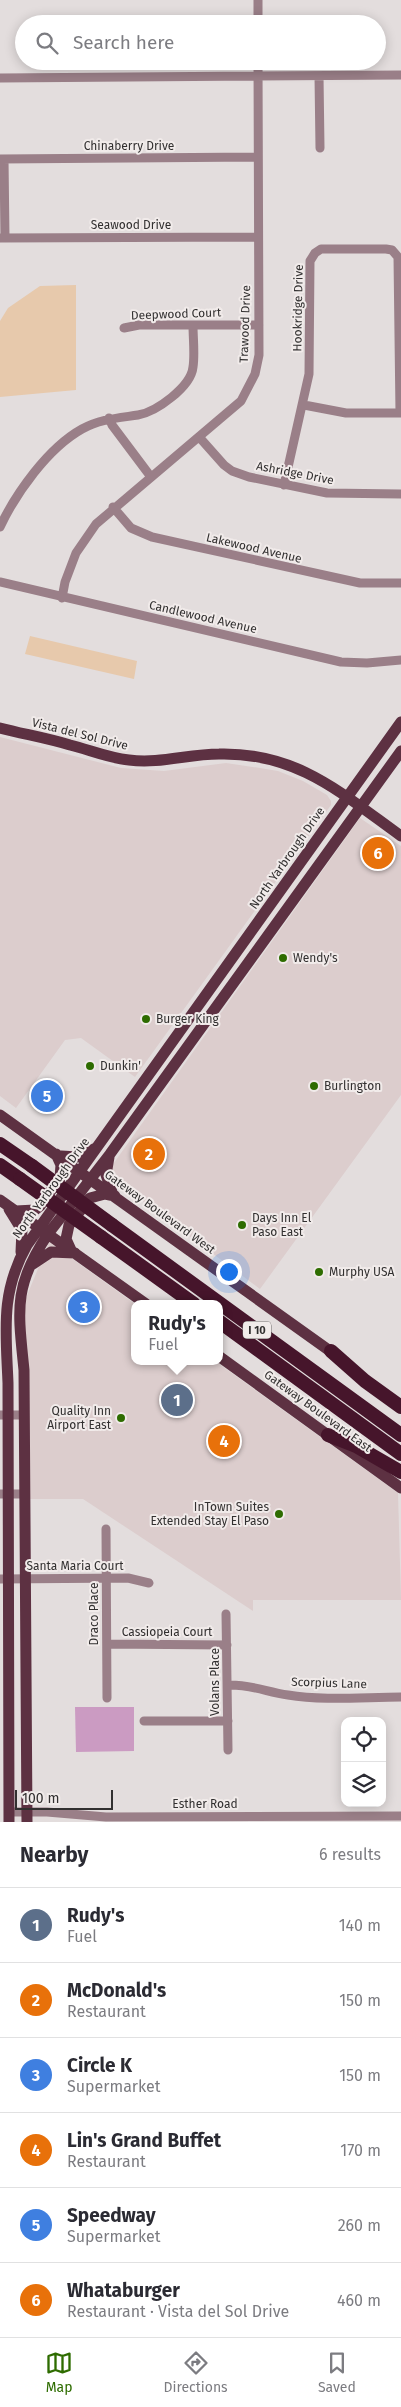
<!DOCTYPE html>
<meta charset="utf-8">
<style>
:root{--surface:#fff;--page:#f2f2f3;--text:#2b2b33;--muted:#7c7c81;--line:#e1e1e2;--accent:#2e6c00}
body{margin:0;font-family:"Fira Sans",sans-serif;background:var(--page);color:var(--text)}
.controls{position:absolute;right:15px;bottom:15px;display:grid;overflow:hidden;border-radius:10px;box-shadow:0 2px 12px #0003}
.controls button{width:45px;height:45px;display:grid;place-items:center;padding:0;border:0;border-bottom:1px solid var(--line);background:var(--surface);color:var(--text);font:25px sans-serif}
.scale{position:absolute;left:15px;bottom:12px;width:98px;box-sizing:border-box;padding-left:5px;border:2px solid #323030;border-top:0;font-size:14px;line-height:18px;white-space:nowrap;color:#323030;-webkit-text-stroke:4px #f1ebea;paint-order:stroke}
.you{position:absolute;left:228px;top:1271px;width:18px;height:18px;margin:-12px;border:4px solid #fff;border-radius:50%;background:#1a73e8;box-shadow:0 0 0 8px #1a73e833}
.badge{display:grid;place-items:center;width:32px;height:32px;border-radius:50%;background:var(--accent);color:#fff;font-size:16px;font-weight:700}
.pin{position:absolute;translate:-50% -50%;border:2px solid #fff;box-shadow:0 1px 5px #0006}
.popup{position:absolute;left:131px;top:1300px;width:92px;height:65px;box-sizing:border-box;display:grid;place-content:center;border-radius:10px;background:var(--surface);filter:drop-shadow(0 1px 4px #0005);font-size:16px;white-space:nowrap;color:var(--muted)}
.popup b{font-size:19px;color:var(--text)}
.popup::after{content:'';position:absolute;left:50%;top:100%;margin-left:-10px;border:10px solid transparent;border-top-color:var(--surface)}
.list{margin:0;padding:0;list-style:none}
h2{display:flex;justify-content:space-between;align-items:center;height:65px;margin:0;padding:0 20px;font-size:21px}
h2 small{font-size:16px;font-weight:400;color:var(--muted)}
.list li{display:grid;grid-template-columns:32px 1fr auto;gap:15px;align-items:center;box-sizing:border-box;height:75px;padding:0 20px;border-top:1px solid var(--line)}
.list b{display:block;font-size:19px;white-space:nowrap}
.list p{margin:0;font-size:16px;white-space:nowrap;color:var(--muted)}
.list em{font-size:16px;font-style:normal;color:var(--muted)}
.icon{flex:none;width:28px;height:28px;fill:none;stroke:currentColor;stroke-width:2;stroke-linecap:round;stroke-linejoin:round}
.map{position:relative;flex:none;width:401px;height:1822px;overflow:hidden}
.search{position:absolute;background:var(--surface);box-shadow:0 2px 12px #0003;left:15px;right:15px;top:15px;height:55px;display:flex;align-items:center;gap:12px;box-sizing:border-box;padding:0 18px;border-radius:28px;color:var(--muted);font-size:19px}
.sheet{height:515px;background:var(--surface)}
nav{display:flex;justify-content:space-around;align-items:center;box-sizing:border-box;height:70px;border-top:1px solid var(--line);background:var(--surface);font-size:14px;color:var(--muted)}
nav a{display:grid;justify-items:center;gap:2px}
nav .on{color:var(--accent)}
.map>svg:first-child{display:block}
.built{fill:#dccdcd}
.green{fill:#e7c9ac}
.water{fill:#cb9bc2}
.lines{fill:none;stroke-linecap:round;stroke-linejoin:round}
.minor{stroke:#9a7f88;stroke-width:9}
.major{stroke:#5d3142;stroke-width:11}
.highway{stroke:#46152b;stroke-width:14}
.highway-bridge{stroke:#46152b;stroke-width:14}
.poi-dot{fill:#2e6c00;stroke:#f1ebea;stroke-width:2}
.labels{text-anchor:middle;stroke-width:4;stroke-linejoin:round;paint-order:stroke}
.shield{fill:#f1ebea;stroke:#6b6868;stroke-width:1}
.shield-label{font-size:11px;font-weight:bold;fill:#323030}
.street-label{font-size:12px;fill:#323030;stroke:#f1ebea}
.poi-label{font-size:12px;fill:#323030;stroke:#f1ebea;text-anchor:start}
</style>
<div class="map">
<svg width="401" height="1822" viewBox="0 0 401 1822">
<rect width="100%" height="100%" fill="#e3dddd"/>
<path class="built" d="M 0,737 L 121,768 L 164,771 L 226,763 L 260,768 L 278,771 L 303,781 L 327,795 L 331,801 L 331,805 L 135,1077 L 81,1038 L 65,1040 L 16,1108 L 0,1096 Z
M 360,818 L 401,846 L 401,1095 L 260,1289 L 116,1181 L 111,1167 Z
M 49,1242 L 135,1304 L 134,1361 L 215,1361 L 398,1493 L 401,1600 L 253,1600 L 253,1611 L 83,1499 L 27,1499 L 24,1321 L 26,1298 Z"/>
<path class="green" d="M 76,285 L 76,390 L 0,397 L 0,321 L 8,308 L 40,286 Z
M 30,636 L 137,661 L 134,679 L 25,654 Z"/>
<path class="water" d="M 75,1707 L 134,1707 L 134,1751 L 76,1752 Z"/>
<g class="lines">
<path class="minor" d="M 258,0 L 258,24
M 319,76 L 320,148
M 0,78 L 401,75
M 0,159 L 258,157
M 4,159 L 5,238
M 0,238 L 258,237
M 124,328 L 139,325 L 259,325
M 304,405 L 346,413 L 401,413
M 109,418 L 112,425 L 151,477
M 200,438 L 224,465 L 232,471 L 249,477 L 327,493 L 401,494
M 284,485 L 309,374 L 310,261 L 315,253 L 321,249 L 386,249 L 392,250 L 398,257 L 400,413
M 113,507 L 131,528 L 152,537 L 360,583 L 401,583
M 0,527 C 16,493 48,448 82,429 C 100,419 118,418 138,415 C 156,412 191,387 193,367 C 195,354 193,339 193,325
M 0,582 L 341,662 L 367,663 L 401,660
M 62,598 L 65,582 L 76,553 L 96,524 L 241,401 L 255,374 L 259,355 L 258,61
M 0,1415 L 24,1415
M 0,1494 L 24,1494
M 106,1529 L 107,1698
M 0,1579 L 128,1578 L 149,1583
M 226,1614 L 228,1750
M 107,1644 L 227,1645
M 228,1685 C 249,1684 267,1692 288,1695 C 323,1701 365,1697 401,1697
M 144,1721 L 228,1721
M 9,1812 L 47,1812 L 106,1817 L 401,1816"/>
<path class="major" d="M 0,728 C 23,734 47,738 70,745 C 90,750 108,758 129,760 C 160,764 188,754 219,754 C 297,752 341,793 401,836
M 0,1115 L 337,1356
M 61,1156 L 78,1157 L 96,1148
M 109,1157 L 106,1175 L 112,1192
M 0,1200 L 146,1304
M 9,1209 L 22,1230 L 21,1252
M 16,1211 L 35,1210 L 40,1206 L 60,1178 L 61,1165 L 56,1154
M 71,1250 L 66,1239 L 69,1225 L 90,1198 L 105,1194 L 115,1196
M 33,1264 L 51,1252 L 75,1253
M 220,1357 L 401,1488
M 9,1822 L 8,1383 C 6,1331 0,1293 27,1245 L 401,722
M 27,1822 L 24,1370 C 18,1310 13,1286 48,1234 L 110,1154 L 401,751"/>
<path class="highway" d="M 0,1144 L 32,1166
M 0,1165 L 20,1179
M 112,1225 L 401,1435
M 101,1237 L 194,1304
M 220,1322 L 401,1454
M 331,1351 L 365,1381 L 401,1407
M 328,1435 L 356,1446 L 401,1472"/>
<path class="highway-bridge" d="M 32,1166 L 112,1225
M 20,1179 L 101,1237"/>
</g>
<g class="poi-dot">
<circle cx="283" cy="958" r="5"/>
<circle cx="146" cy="1019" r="5"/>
<circle cx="90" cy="1066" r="5"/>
<circle cx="314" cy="1086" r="5"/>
<circle cx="242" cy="1225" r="5"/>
<circle cx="319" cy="1272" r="5"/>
<circle cx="121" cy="1418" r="5"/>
<circle cx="279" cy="1514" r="5"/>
</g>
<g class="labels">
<rect class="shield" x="243" y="1321.5" width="28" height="17" rx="4"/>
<g class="shield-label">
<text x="257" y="1334">I 10</text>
</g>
<g class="street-label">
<text x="129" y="150">Chinaberry Drive</text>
<text x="131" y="229">Seawood Drive</text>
<text transform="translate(298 308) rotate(-89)" y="4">Hookridge Drive</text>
<text transform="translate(176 314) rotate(-2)" y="4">Deepwood Court</text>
<text transform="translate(245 324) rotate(-88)" y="4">Trawood Drive</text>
<text transform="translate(295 473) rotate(11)" y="4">Ashridge Drive</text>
<text transform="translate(254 548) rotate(13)" y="4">Lakewood Avenue</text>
<text transform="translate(203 617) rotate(13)" y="4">Candlewood Avenue</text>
<text transform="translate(80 734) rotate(14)" y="4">Vista del Sol Drive</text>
<text transform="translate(287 858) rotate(-55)" y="4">North Yarbrough Drive</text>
<text transform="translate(51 1188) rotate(-54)" y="4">North Yarbrough Drive</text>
<text transform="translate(160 1212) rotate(36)" y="4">Gateway Boulevard West</text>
<text transform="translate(318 1411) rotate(36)" y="4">Gateway Boulevard East</text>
<text x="75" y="1570">Santa Maria Court</text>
<text transform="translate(94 1614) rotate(-90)" y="4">Draco Place</text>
<text x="167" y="1636">Cassiopeia Court</text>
<text transform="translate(215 1682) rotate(-90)" y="4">Volans Place</text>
<text transform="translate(329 1683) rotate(2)" y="4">Scorpius Lane</text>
<text x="205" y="1808">Esther Road</text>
</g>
<g class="poi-label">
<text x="293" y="962">Wendy's</text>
<text x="156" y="1023">Burger King</text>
<text x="100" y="1070">Dunkin'</text>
<text x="324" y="1090">Burlington</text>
<text x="252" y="1222">Days Inn El<tspan x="252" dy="14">Paso East</tspan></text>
<text x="329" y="1276">Murphy USA</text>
<text x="111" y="1415" text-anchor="end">Quality Inn<tspan x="111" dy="14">Airport East</tspan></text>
<text x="269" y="1511" text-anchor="end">InTown Suites<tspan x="269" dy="14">Extended Stay El Paso</tspan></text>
</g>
</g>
</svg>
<div class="controls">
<button><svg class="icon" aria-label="locate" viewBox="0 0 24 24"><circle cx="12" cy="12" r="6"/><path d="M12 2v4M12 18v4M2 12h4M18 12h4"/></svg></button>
<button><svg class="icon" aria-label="layers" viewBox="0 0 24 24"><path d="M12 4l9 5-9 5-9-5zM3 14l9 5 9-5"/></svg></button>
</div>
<div class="scale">100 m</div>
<div class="you"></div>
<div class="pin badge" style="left:177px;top:1400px;background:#5c6f8a">1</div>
<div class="popup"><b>Rudy's</b>Fuel</div>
<div class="pin badge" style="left:149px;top:1154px;background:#e8710a">2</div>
<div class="pin badge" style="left:84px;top:1307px;background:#3f7fe0">3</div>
<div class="pin badge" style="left:224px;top:1441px;background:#e8710a">4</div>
<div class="pin badge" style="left:47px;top:1096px;background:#3f7fe0">5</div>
<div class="pin badge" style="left:378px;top:853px;background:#e8710a">6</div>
<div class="search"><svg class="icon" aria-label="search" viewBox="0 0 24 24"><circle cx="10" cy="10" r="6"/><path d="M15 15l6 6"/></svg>Search here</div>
</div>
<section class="sheet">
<h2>Nearby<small>6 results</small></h2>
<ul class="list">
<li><span class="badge" style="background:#5c6f8a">1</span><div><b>Rudy's</b><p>Fuel</p></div><em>140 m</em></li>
<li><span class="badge" style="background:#e8710a">2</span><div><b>McDonald's</b><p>Restaurant</p></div><em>150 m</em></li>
<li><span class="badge" style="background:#3f7fe0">3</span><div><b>Circle K</b><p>Supermarket</p></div><em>150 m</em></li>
<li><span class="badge" style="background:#e8710a">4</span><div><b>Lin's Grand Buffet</b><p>Restaurant</p></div><em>170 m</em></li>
<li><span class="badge" style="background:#3f7fe0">5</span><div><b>Speedway</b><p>Supermarket</p></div><em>260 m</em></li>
<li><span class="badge" style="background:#e8710a">6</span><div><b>Whataburger</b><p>Restaurant · Vista del Sol Drive</p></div><em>460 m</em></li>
</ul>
</section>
<nav>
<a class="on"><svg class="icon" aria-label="map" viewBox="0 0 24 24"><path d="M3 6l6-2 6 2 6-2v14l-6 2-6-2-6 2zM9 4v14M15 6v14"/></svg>Map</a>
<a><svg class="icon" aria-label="directions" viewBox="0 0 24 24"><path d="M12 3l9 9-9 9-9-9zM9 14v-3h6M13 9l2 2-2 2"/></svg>Directions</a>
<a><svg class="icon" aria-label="saved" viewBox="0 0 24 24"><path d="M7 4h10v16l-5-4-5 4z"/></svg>Saved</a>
</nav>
